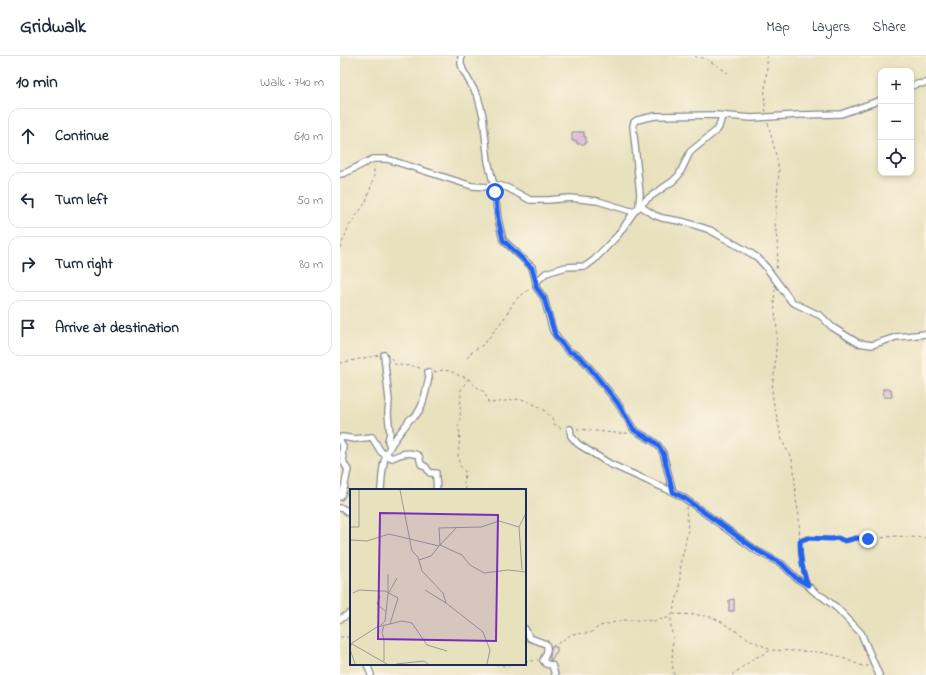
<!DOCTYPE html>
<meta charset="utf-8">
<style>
:root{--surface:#fff;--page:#f6f6f7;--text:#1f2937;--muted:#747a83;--line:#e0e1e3}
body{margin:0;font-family:"Indie Flower",sans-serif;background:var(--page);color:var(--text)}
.controls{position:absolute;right:12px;top:12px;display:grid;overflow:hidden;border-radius:8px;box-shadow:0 2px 6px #0003}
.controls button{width:36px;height:36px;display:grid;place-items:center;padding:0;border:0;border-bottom:1px solid var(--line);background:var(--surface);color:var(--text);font:20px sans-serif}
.stop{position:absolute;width:12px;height:12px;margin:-9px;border:3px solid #2563eb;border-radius:50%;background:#fff}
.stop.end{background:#2563eb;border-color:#fff;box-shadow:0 1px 4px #0008}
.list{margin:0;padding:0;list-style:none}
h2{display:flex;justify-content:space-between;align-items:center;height:52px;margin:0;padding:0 16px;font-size:17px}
h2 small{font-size:13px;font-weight:400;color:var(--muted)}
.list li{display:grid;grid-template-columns:26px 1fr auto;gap:12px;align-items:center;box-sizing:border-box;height:56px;margin:0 8px 8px;padding:0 8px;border:1px solid var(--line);border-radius:12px}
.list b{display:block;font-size:15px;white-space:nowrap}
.list em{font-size:13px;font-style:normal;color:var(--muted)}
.icon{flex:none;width:22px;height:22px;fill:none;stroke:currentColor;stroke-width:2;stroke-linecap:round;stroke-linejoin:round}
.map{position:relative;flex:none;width:586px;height:619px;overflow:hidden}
header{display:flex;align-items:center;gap:24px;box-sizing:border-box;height:56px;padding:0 20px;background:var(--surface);border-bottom:1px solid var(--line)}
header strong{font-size:19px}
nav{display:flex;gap:22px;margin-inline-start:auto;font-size:14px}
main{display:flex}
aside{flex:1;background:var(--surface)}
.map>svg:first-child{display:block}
.building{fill:#dbb0d9}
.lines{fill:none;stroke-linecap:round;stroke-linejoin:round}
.street-casing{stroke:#82888e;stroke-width:8}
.path{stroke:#82888e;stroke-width:1;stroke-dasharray:3 3;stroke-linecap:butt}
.street{stroke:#fff;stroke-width:5.5}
.route{stroke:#2563eb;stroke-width:5}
.inset-road{fill:none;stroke:#969a98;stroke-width:1}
.view{fill:#7b2cbf;fill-opacity:0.15;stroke:#7b2cbf;stroke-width:2}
.inset-edge{fill:none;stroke:#1b2f5e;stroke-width:2}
</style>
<header>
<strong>Gridwalk</strong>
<nav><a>Map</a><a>Layers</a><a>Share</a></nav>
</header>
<main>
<aside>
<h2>10 min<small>Walk · 740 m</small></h2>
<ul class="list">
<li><svg class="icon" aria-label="ahead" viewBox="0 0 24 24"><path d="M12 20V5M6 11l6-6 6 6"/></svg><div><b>Continue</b></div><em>610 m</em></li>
<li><svg class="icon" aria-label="left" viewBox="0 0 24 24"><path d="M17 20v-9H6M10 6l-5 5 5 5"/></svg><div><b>Turn left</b></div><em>50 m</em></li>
<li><svg class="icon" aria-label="right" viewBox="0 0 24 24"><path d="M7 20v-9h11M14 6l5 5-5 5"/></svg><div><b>Turn right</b></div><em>80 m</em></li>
<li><svg class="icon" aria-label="arrive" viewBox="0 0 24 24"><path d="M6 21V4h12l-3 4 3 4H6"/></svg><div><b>Arrive at destination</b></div></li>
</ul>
</aside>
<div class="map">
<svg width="586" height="619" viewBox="0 0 586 619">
<rect width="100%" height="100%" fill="#fcf5e5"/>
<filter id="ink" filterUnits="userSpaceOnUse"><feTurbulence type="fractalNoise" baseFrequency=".025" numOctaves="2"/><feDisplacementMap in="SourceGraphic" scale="8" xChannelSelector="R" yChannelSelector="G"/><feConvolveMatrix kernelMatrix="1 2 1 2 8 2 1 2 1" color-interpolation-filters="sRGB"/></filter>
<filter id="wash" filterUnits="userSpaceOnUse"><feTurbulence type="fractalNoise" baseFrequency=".012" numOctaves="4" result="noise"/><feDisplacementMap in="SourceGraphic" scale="16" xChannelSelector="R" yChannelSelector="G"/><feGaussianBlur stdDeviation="0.9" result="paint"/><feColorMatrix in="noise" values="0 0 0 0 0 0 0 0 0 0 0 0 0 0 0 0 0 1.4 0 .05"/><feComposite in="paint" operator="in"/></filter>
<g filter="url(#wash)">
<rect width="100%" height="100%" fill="#e8e1be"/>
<g id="blocks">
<path class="building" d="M 232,76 L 244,76 L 244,81 L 246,81 L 246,88 L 237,88 L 237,85 L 232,85 Z
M 543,333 L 551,333 L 552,341 L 544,341 Z
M 394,543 L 394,555 L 389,555 L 389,544 Z
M 211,591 L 217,591 L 217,597 L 215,597 L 211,605 L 210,604 L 210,600 Z"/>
</g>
</g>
<g filter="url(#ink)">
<use href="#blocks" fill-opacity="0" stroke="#82888e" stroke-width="1"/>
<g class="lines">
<defs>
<path id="street" d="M 121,0 L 121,8 L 123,14 L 138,41 L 143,60 L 148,105 L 154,130 L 158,163 L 163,184 L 192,211 L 196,226 L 196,231 L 204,242 L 213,275 L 223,289 L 228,295 L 237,299 L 245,306 L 277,346 L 294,374 L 313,385 L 318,389 L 323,397 L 333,436 L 344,442 L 417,495 L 442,508 L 456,522 L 467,529 L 477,538 L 483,541 L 497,552 L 521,577 L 539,619
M 571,30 L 578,28 L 586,27
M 541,44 L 501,58 L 458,59 L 412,62 L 376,59 L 315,60 L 297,64 L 294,66 L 293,70 L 300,138 L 299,149 L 314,159 L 322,162 L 345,166 L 370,174 L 412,198 L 418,202 L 426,211 L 452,246 L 481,260 L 492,271 L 518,287 L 532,289 L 556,281 L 586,278
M 0,118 L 5,117 L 33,103 L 47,103 L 132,130 L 148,131 L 154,128 L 168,132 L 190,144 L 208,144 L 230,142 L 258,145 L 294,156 L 307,143 L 333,125 L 339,119 L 350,96 L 377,74 L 379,71 L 382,60
M 196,226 L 206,217 L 226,211 L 246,210 L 254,204 L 278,179 L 294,156
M 44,299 L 49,344 L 48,358 L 50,377 L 48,385 L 50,390
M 230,373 L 231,380 L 238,388 L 270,408 L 333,436
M 0,383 L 2,381 L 15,383 L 32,381 L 41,396 L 52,402 C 60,398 71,395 79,400 L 81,408 L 86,411 L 90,417 L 96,417 C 95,423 98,428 96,434
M 0,385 L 3,391 L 2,397 L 4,407 L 8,414 C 5,422 6,434 0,441
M 41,434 C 42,420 42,404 50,391 C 55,381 64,373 70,363 C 83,359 86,333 89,321 L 88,316
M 0,452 L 4,453 L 11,459
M 0,563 L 11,557
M 185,573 L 190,582 L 206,588 C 209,593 206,599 203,604 L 206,608 L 212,609 L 215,619
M 27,608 L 31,619"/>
</defs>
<use href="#street" class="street-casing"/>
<path class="path" d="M 355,0 L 358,2 L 365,2 L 388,17
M 426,56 C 422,37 428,19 427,0
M 428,67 L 437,103 L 439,115 L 435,167 L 438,193 L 436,214
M 0,192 L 9,170 L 26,146 L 34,121 L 34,110
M 435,233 L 434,245 L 437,273 L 435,312 L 432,332 L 433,344 L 442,384 L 445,391 L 451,400 L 454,413 L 456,444 L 459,460 L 460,500 L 464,521
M 51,302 L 56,309 L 73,310 L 83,313
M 127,302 L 132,296 L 144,288 L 165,261 L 175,244 L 191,232
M 0,307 L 39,299
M 94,316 L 103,314 L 110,315 L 120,320 L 128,322 L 132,327 L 145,337 L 148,346 L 151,347 L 179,343 L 184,344 L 202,352 L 212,362 L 214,368 L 223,373
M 237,373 C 254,374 271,378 289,377
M 126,434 L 124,429 L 125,415 L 120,410 L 118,402 L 120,377 L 118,371 L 120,363 L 121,334 L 128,323
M 460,485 L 467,482 L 491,483 L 499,482 L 505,485 L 516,482 L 526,484 L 555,480 L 586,482
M 333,558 L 359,559 L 371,561 L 380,565 L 407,582 L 431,594 L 479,596 L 498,600 L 522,610 L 528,610
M 0,581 L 11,581
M 212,590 L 217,588 L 232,578 L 250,577 L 260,570 L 283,564 L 299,564 L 314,565 L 331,561
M 185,606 L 198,604
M 127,608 L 135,609 L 146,608
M 156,608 L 164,610 L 173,608
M 334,619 L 332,607 L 333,581 L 331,573 L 331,561 L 339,536 L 341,504 L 344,494 L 348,474 L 346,451
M 392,619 L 413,603 L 431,594"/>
<use href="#street" class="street"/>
</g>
</g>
<g class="lines" filter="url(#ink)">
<path class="route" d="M 155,136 L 158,163 L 163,184 L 192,212 L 196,226 L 196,231 L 204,242 L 215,279 L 228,295 L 237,299 L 245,306 L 277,346 L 294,374 L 313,385 L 318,389 L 323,397 L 333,436 L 344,442 L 418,495 L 442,508 L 456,522 L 468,529 C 462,514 460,500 460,485 L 467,482 L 491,483 L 498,482 L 505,485 L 516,482 L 528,483"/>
</g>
<g transform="translate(10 433)">
<rect width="176" height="176" fill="#e8e1be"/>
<path class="inset-road" d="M 50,1 L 62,62 L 68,68 L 72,82 L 93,104 L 96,114 L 133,143 L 140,161 L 137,175M 0,38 L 9,38 L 9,1M 169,38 L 176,24M 1,51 L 17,52 L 39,45 L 89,57 L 107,38M 69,71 L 81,67 L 89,57M 172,81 L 169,38 L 149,32 L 131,38 L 89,39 L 90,56 L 112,66 L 120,76 L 134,84 L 158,81 L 176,83M 38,85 L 38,103M 75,101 L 96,114M 28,102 L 35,102 L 48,109 L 40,135M 3,104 L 9,101 L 28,102 L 30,108 L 27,115 L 35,122M 31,136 L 35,132 L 38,105 L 47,89M 2,155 L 37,175M 0,158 L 2,154 L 27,138 L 52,132 L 62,134 L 77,156 L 97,162M 0,160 L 5,175M 34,172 L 34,151 L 32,143 L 34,137M 46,175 L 74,172 L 78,175"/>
<path class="view" d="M 30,24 L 148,26 L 146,152 L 28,150 Z"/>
<rect width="176" height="176" class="inset-edge"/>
</g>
</svg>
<div class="controls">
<button>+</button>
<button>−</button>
<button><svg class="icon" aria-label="locate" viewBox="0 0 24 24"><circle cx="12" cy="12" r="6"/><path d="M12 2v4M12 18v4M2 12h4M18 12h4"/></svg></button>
</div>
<div class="stop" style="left:155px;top:136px"></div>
<div class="stop end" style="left:528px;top:483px"></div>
</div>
</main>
